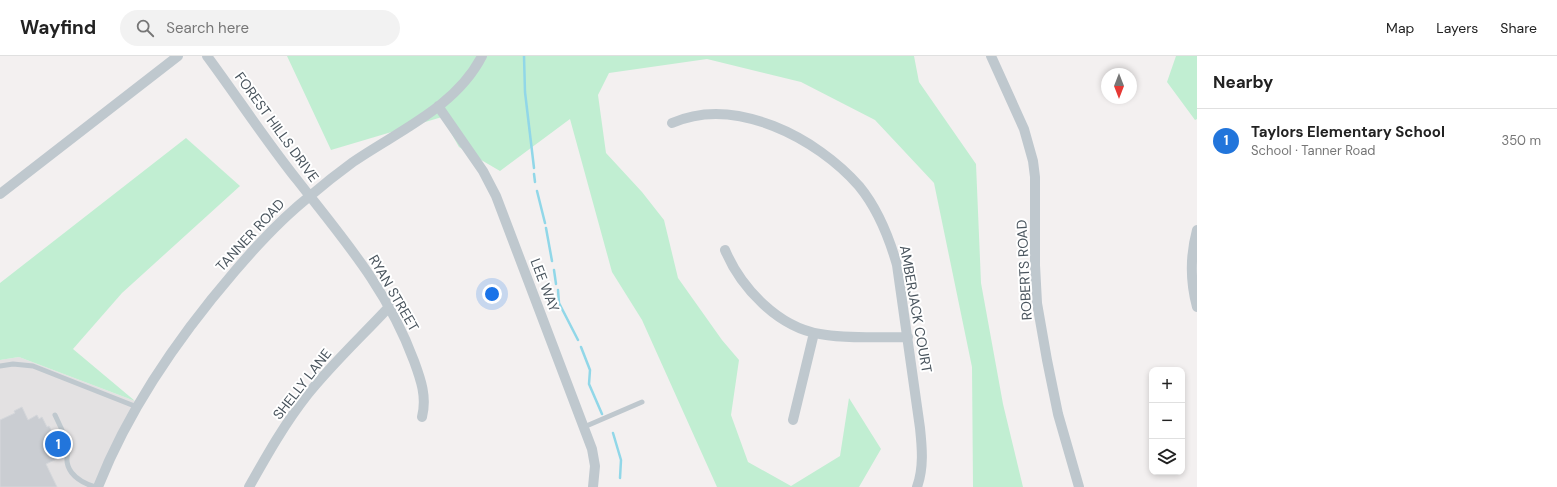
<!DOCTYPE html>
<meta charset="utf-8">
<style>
:root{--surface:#fff;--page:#f2f2f2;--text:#222;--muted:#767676;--line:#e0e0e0;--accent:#2275db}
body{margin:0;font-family:"DM Sans",sans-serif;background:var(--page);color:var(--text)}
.controls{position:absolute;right:12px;bottom:12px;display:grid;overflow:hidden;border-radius:8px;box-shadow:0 2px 6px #0003}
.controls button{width:36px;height:36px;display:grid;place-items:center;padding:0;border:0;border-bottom:1px solid var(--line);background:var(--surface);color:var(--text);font:20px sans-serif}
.compass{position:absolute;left:1101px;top:12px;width:36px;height:36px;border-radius:50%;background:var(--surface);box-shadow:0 2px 6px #0003;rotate:180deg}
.you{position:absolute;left:492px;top:238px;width:14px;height:14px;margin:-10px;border:3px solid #fff;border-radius:50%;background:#1a73e8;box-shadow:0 0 0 6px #1a73e833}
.badge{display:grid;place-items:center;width:26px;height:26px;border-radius:50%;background:var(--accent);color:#fff;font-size:13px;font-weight:700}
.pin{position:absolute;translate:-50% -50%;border:2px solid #fff;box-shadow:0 1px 4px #0006}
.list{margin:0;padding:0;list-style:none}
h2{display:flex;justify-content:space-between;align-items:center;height:52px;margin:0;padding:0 16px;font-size:17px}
h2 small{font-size:13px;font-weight:400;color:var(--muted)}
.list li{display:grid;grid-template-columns:26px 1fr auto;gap:12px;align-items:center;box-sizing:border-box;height:64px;padding:0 16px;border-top:1px solid var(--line)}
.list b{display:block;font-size:15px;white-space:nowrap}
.list p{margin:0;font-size:13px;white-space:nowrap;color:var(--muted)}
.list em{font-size:13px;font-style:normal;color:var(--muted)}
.icon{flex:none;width:22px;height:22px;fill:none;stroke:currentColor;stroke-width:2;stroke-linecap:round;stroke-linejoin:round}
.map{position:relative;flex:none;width:1197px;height:431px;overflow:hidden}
header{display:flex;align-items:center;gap:24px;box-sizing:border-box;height:56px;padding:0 20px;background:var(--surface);border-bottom:1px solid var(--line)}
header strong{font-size:19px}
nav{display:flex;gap:22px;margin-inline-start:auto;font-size:14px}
.search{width:280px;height:36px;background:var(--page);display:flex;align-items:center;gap:10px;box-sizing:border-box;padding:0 14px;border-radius:22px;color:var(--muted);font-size:15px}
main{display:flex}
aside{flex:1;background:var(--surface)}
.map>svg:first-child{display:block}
.education{fill:#e3e1e2}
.green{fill:#c1eed2}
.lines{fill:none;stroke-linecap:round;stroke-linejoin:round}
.stream{stroke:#91d7e8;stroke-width:2.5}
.building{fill:#cacdd2;stroke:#d5d7db}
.lane{stroke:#bfc8ce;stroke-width:5}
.street{stroke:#bfc8ce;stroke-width:10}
.labels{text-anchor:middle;stroke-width:4;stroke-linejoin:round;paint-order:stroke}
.street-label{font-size:14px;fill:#49545d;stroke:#fff}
</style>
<header>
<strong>Wayfind</strong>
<div class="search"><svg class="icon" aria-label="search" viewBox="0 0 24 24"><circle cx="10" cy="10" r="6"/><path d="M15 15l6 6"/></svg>Search here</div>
<nav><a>Map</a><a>Layers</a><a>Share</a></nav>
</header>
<main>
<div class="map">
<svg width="1197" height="431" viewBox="0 0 1197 431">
<rect width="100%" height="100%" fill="#f3f0f0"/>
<path class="education" d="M 19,301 L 135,345 L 97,431 L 0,431 L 0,304 Z"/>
<path class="green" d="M 287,0 L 914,0 L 919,26 L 976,108 L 981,227 L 1003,348 L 1023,431 L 973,431 L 972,311 L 934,127 L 875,64 L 801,26 L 707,3 L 609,17 L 598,39 L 606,97 L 642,136 L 664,164 L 678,222 L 722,284 L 739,304 L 731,359 L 748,406 L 791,430 L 840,400 L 849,342 L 881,393 L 859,431 L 717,431 L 642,264 L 612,216 L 570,63 L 500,115 L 459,91 L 442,61 L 331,94 Z
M 1176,0 L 1197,0 L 1197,63 L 1195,64 L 1167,26 Z
M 186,82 L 240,130 L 122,237 L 73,293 L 135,345 L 19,301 L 0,304 L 0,227 Z"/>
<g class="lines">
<path class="stream" d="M 524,0 L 525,36 L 534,112
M 534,118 L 535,126
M 537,135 L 545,167
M 546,172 L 552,205
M 554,214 L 556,228
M 558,234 L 559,247 L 578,284
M 581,291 L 590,314 L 589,328 L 602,358
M 613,377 L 621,404 L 620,422"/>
</g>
<path class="building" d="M 22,351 L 28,364 L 37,359 L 39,363 L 42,361 L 47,371 L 49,370 L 54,379 L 58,377 L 65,391 L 60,394 L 63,400 L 46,408 L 57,431 L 0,431 L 0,364 L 15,357 L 14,355 Z"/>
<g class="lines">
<path class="lane" d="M 0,310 L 13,308 L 33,310 L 137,351
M 55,359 L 70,391 C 60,412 76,425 95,431
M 584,371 L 642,346"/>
<path class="street" d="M 207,0 C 238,42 266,85 298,125 C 344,184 388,234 414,305 C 421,324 427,341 422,361
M 991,0 L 1024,73 L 1033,105 L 1035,121 L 1035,209 L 1037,247 L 1047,304 L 1058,358 L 1079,431
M 438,50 L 483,115 L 496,140 L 592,393 L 595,410 L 593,431
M 672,67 C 735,39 817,82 859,130 C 878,153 889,181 897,209 L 920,372 C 922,391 924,412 917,431
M 0,138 L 178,0
M 1197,174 C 1190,200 1190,225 1197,251
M 725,194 C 741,232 778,271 820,278 C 849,283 879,281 908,281
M 793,364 L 814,277
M 98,431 C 129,352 180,279 235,215 C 258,188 282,162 310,140 C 324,128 338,117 353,106 C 398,75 456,51 482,0
M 249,431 C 267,399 285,367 308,338 C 333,307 362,280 389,251"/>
</g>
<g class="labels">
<g class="street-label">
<text transform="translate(277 71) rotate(54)" y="5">FOREST HILLS DRIVE</text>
<text transform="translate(250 179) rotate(-47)" y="5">TANNER ROAD</text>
<text transform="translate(1024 214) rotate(-93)" y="5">ROBERTS ROAD</text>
<text transform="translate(545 229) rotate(69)" y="5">LEE WAY</text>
<text transform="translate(394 237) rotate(60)" y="5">RYAN STREET</text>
<text transform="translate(916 253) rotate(80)" y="5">AMBERJACK COURT</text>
<text transform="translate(302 328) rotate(-52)" y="5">SHELLY LANE</text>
</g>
</g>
</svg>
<div class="controls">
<button>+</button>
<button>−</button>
<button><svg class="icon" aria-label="layers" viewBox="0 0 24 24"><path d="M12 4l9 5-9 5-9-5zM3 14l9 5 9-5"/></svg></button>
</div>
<svg class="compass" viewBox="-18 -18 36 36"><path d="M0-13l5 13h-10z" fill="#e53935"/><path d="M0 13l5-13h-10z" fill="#767676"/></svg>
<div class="you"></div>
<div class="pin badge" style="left:58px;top:388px">1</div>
</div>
<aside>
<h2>Nearby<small></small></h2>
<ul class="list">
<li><span class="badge">1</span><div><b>Taylors Elementary School</b><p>School · Tanner Road</p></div><em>350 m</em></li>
</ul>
</aside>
</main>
